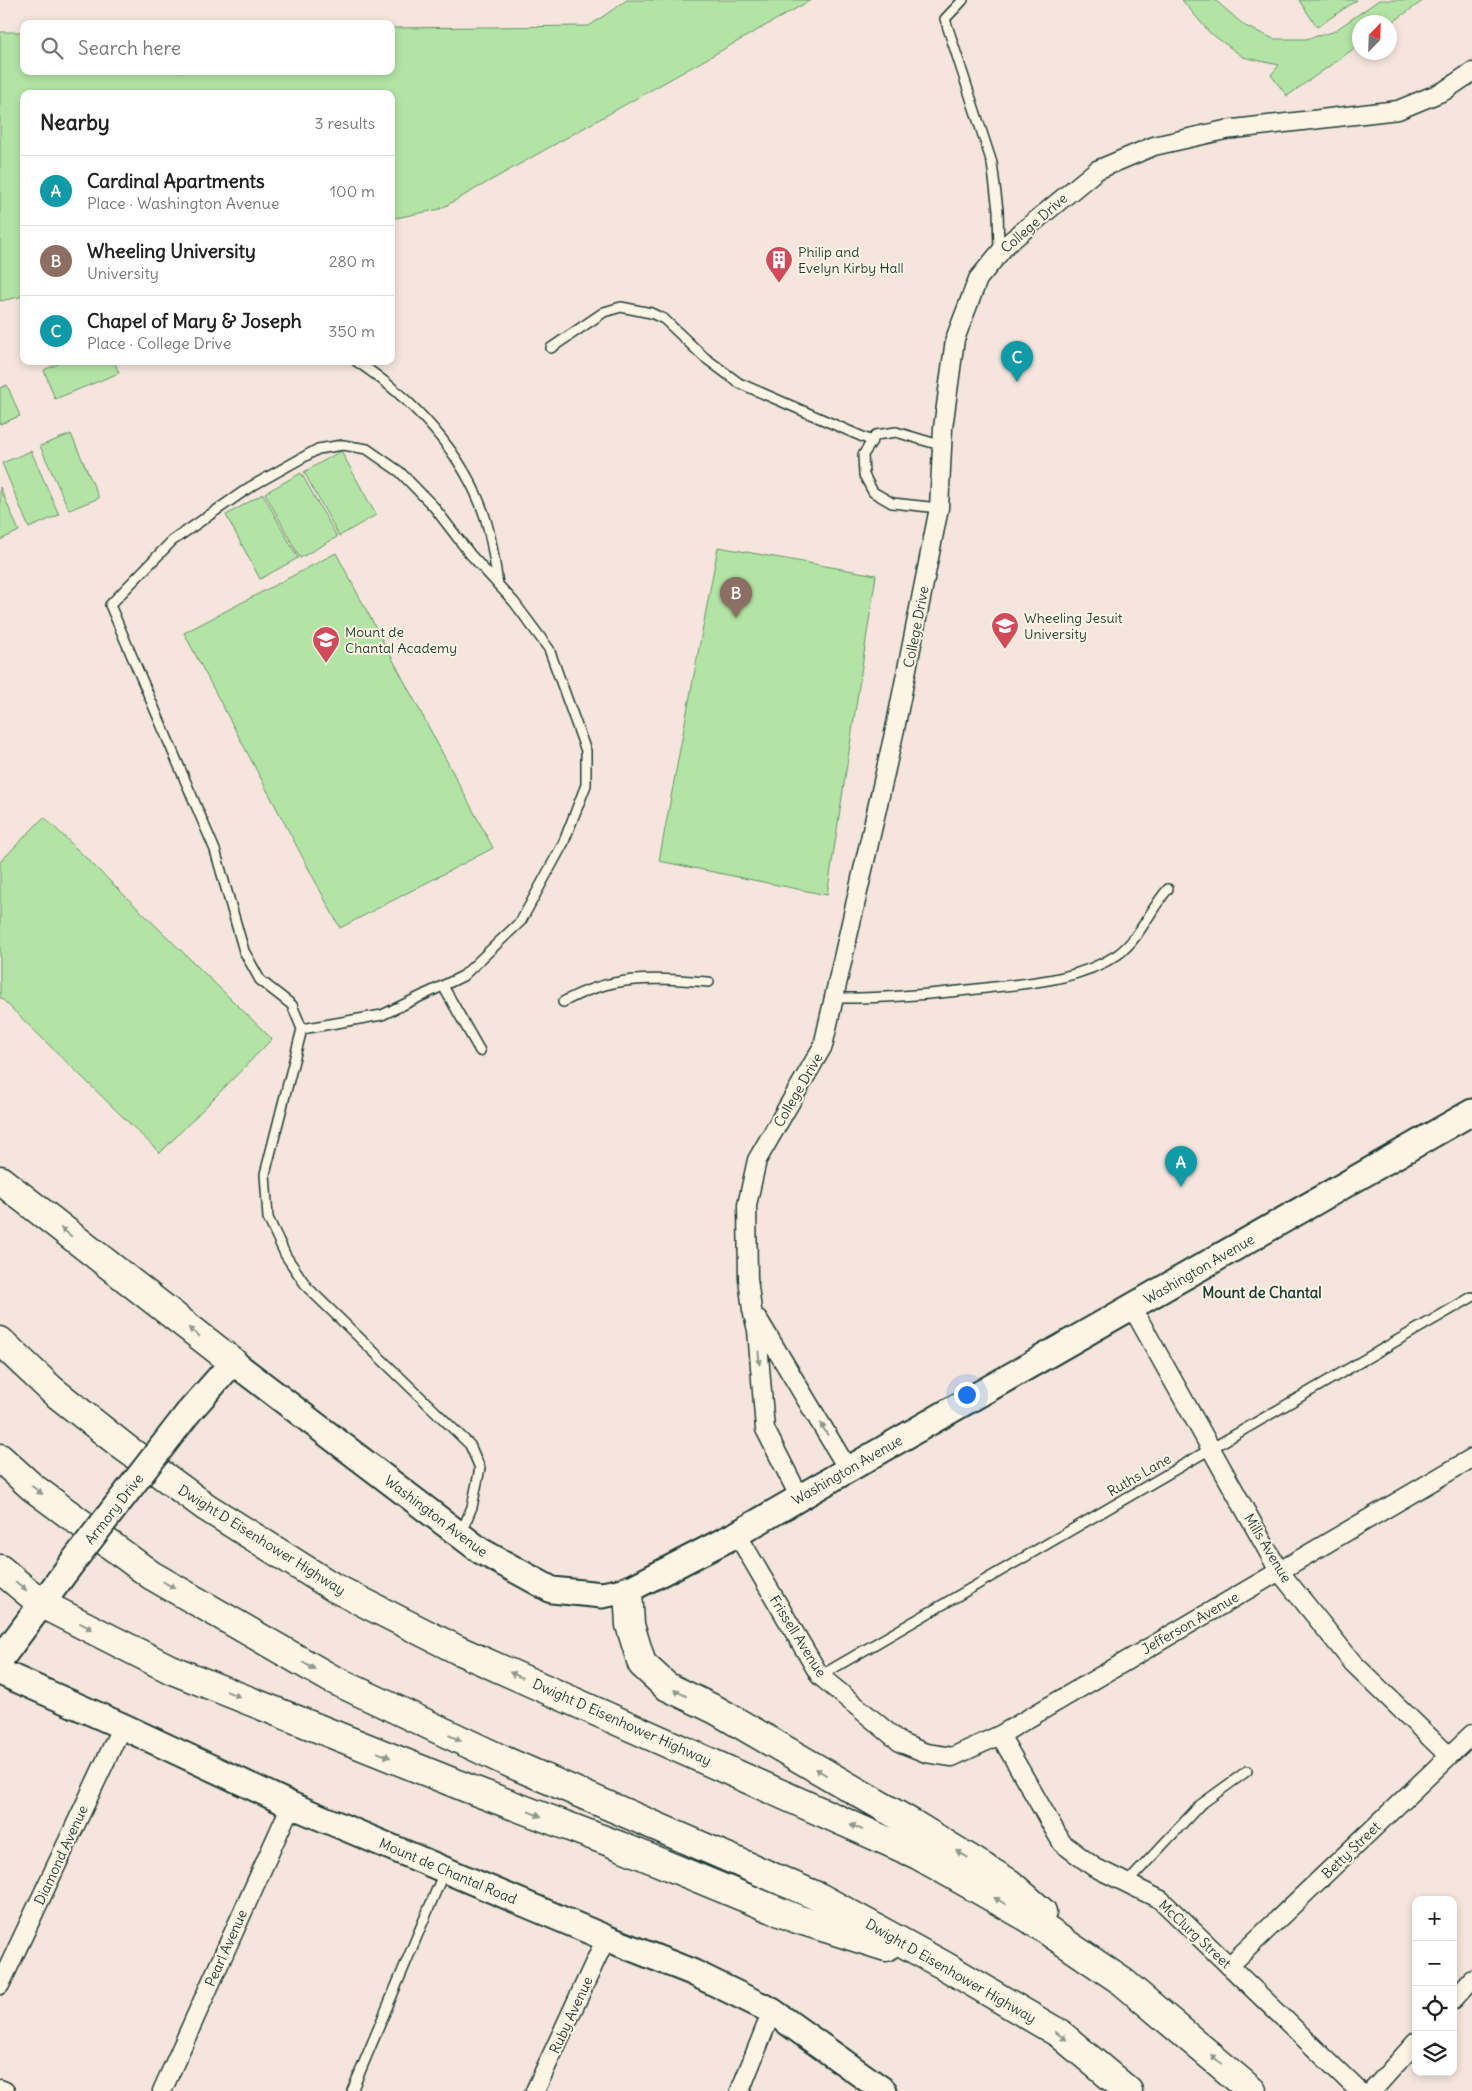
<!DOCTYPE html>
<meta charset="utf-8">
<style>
:root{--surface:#fff;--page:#f2f2f2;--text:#222;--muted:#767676;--line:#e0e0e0;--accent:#d93025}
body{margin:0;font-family:Delius,sans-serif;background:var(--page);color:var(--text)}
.controls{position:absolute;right:15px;bottom:15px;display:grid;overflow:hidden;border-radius:10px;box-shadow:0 2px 8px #0003}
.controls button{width:45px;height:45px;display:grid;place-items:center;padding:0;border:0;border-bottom:1px solid var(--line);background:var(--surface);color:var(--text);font:25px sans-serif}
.compass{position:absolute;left:1352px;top:15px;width:45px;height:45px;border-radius:50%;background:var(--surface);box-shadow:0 2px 8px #0003;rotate:23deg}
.you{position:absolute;left:966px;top:1394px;width:18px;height:18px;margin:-12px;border:4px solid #fff;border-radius:50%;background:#1a73e8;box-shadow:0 0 0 8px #1a73e833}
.badge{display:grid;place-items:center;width:32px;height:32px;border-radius:50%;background:var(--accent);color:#fff;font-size:16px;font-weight:700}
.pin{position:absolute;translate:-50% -41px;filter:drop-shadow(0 1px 2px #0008)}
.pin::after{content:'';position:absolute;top:26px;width:18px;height:15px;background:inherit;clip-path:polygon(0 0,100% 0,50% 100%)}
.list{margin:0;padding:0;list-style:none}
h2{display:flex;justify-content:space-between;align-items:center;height:65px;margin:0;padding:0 20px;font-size:21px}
h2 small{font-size:16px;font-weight:400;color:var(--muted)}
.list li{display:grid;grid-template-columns:32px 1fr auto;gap:15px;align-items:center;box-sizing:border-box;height:70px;padding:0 20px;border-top:1px solid var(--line)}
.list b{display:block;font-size:19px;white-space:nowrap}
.list p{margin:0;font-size:16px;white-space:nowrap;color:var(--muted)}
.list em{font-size:16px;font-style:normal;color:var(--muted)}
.icon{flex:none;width:28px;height:28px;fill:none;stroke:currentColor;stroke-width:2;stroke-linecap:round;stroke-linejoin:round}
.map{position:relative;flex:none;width:1472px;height:2091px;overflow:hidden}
.search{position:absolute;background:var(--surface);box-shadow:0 2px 8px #0003;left:20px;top:20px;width:375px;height:55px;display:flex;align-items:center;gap:12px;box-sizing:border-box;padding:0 18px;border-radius:10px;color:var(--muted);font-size:19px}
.panel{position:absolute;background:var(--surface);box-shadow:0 2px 8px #0003;left:20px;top:90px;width:375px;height:275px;border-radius:10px}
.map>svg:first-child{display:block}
.green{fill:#b2e5a5;stroke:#68916c}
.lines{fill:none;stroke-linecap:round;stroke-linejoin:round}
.lane-casing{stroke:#1f3d34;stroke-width:12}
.street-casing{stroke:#1f3d34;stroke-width:21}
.secondary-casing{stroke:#1f3d34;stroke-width:29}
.highway-casing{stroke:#1f3d34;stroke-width:31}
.lane{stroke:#fcf5e5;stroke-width:9}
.street{stroke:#fcf5e5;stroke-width:18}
.secondary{stroke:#fcf5e5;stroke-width:25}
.highway{stroke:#fcf5e5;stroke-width:28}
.secondary-bridge-casing{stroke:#1f3d34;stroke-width:29;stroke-linecap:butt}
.secondary-bridge{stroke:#fcf5e5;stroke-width:25}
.oneway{fill:#8e998c}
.labels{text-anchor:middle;stroke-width:4;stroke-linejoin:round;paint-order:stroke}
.street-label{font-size:14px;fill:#1f3d34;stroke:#fcf5e5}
.poi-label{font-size:14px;fill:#1f3d34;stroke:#fcf5e5;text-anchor:start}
.neighbourhood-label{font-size:15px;font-weight:bold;fill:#1f3d34;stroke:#fcf5e5}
</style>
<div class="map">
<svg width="1472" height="2091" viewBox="0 0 1472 2091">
<rect width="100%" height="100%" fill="#f5e5dc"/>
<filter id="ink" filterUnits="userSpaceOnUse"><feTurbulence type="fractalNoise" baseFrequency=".02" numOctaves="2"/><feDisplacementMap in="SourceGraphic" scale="10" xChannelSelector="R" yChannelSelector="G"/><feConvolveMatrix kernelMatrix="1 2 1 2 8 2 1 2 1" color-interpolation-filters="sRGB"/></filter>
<g filter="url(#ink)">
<path class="green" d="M 627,0 L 811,0 L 440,209 L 391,219 L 391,94 L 24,94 L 24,296 L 0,301 L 0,32 L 24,32 L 24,71 L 391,71 L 391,28 L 589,26 Z
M 1182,0 L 1215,0 L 1245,26 L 1274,39 L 1306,39 L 1333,32 L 1379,0 L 1424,0 L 1390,24 L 1360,22 L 1359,45 L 1287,96 L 1271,75 L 1279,65 L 1243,57 L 1209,32 Z
M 1299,0 L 1357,0 L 1317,27 Z
M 64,361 L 114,361 L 119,373 L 55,399 L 44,370 Z
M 7,385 L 20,416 L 0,424 L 0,388 Z
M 71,434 L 99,498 L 69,510 L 40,446 Z
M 31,451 L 59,515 L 29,528 L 2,463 Z
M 341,451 L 376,515 L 339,536 L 304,472 Z
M 301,473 L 337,537 L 300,558 L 265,493 Z
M 0,487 L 19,531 L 0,540 Z
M 263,494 L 298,558 L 260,579 L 226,515 Z
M 718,547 L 876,575 L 827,895 L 659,861 Z
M 336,553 L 493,848 L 340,928 L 184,633 Z
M 44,817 L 272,1039 L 160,1153 L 0,997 L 0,862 Z"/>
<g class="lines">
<defs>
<path id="lane" d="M 963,0 L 945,19 L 992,163 L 998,210 L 999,251
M 551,348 L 604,312 L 621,307 L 651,313 L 664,319 L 704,357 L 739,383 L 872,441
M 356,361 C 412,398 464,453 485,517 C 492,539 495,563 498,585
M 939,508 L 892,503 L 873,492 L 864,475 L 863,455 L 876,435 L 896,432 L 943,446
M 443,986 L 480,1051
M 834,998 C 885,999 935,994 986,988 C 1030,983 1079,980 1117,955 C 1140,939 1150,909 1168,889
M 563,1002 C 613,974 654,978 709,982
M 302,1029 L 382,1015 L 463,976 L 521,921 L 563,844 L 586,785 L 586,751 L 549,649 L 514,602 L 470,554 L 434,507 L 400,472 L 367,449 L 343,445 L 318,449 L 250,487 L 172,541 L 110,605 L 215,850 L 244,951 L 260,980 L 292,1005 L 302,1029 L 265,1174 L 268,1218 L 286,1256 L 307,1287 L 470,1445 L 480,1468 L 472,1507 L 461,1533
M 820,1676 L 1472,1297
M 1128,1882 L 1200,1805 L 1247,1771
M 352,2091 L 444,1872"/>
<path id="street" d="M 1132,1307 L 1279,1571 L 1353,1663 L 1449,1756
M 758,1319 L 849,1471
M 800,1498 L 765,1429 L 757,1330 L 752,1310 L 748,1279 L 747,1205 L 757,1160 L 823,1046 L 895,729 L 939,508 L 943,428 L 955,339 L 978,279 L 1006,245 L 1097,170 L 1154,146 L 1225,130 L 1398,110 L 1444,91 L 1472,72
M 737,1534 L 820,1676 L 901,1743 L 926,1753 L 952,1757 L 1000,1735 L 1472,1458
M 1000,1735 L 1062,1843 L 1094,1867 L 1161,1900 L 1359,2091
M 1229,1966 L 1472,1734
M 0,1985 L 122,1726
M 1453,2000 L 1472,1979
M 0,2089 L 5,2091
M 162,2091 L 291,1805
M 535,2091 L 606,1938
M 740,2091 L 772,2011
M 1372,2091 L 1416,2042"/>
<path id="secondary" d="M 188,1413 L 233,1362 L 481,1551 L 552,1590 L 602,1595 L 628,1590 L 737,1534 L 899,1440 L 1472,1112
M 0,1660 L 72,1563
M 0,1672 L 122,1726 L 291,1805 L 606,1938 L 692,1972 L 772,2011 L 884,2091"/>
<path id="highway" d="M 0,1180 L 233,1362
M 0,1341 L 52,1390 L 124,1447 L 206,1507 L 333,1587 L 458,1650 L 918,1855 L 1027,1917 L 1123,1982 L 1252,2091
M 0,1458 L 32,1487 L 151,1575 L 330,1678 L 503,1760 L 819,1897 L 945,1966 L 1060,2034 L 1128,2091
M 0,1569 L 42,1604 L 170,1669 L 467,1788 L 620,1846 L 797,1919 L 886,1947
M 628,1590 L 630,1625 L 642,1664 L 666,1686 L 716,1710 L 911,1823 L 1009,1883 L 1042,1912"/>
</defs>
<use href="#lane" class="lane-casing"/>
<use href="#street" class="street-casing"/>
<use href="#secondary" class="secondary-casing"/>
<use href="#highway" class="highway-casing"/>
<use href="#lane" class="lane"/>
<use href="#street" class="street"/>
<use href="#secondary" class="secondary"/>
<use href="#highway" class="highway"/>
<defs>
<path id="secondary-bridge" d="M 72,1563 L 188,1413"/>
</defs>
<use href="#secondary-bridge" class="secondary-bridge-casing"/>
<use href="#secondary-bridge" class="secondary-bridge"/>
</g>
<defs><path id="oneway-solid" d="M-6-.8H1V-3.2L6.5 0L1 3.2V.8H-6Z" transform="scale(1.25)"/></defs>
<g class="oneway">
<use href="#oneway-solid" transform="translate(66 1232) rotate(-142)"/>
<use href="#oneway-solid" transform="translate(194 1332) rotate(-142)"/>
<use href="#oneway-solid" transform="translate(759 1358) rotate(86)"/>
<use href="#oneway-solid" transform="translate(824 1429) rotate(-121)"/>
<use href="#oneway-solid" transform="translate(37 1490) rotate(37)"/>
<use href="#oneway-solid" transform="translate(169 1585) rotate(30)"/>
<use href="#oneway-solid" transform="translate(21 1586) rotate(40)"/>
<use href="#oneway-solid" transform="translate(86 1626) rotate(27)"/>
<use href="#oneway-solid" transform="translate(309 1666) rotate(30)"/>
<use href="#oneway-solid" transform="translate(516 1675) rotate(-156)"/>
<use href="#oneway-solid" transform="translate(680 1693) rotate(-154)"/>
<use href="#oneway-solid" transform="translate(233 1694) rotate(22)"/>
<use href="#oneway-solid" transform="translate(455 1738) rotate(25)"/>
<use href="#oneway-solid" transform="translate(384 1755) rotate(22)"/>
<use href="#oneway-solid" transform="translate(821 1772) rotate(-150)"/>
<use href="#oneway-solid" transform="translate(535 1814) rotate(21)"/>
<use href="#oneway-solid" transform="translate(856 1827) rotate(-156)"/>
<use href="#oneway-solid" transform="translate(962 1854) rotate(-149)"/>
<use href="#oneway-solid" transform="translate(1000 1901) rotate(-151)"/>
<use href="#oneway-solid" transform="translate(1061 2036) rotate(36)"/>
<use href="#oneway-solid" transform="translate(1216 2059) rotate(-139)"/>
</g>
</g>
<defs>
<symbol id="building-pin" viewBox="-11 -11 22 30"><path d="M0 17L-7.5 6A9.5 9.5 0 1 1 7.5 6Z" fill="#d1495b" stroke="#fcf5e5"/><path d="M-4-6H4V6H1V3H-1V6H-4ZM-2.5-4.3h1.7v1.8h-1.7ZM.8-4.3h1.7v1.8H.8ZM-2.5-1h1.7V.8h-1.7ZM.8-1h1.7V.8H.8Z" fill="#fff"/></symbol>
<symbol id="school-pin" viewBox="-11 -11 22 30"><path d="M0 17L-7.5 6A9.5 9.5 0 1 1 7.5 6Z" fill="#d1495b" stroke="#fcf5e5"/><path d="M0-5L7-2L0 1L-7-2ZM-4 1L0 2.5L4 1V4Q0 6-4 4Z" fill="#fff"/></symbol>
</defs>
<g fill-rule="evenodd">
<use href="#building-pin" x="763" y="244" width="32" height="43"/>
<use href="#school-pin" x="989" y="610" width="32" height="43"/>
<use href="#school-pin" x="310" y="624" width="32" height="43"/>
</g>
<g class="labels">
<g class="street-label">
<text transform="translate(1034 223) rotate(-41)" y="5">College Drive</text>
<text transform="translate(916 627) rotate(-79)" y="5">College Drive</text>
<text transform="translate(798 1090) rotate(-60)" y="5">College Drive</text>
<text transform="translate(1199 1269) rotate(-30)" y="5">Washington Avenue</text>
<text transform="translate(847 1470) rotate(-30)" y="5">Washington Avenue</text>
<text transform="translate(1139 1475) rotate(-30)" y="5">Ruths Lane</text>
<text transform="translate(114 1509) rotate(-52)" y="5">Armory Drive</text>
<text transform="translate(436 1516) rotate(37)" y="5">Washington Avenue</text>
<text transform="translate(262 1540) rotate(32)" y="5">Dwight D Eisenhower Highway</text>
<text transform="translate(1268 1548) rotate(59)" y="5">Mills Avenue</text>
<text transform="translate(1190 1623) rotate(-30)" y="5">Jefferson Avenue</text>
<text transform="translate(798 1636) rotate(58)" y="5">Frissell Avenue</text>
<text transform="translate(622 1722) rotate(24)" y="5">Dwight D Eisenhower Highway</text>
<text transform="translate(1351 1850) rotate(-44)" y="5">Betty Street</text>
<text transform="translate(61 1855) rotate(-65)" y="5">Diamond Avenue</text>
<text transform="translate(448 1871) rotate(23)" y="5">Mount de Chantal Road</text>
<text transform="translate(1195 1934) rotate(43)" y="5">McClurg Street</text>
<text transform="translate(226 1948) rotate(-66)" y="5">Pearl Avenue</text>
<text transform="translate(951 1971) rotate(30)" y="5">Dwight D Eisenhower Highway</text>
<text transform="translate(571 2015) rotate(-65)" y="5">Ruby Avenue</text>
</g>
<g class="poi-label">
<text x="798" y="257">Philip and<tspan x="798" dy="16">Evelyn Kirby Hall</tspan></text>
<text x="1024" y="623">Wheeling Jesuit<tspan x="1024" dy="16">University</tspan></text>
<text x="345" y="637">Mount de<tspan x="345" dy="16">Chantal Academy</tspan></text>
</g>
<g class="neighbourhood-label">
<text x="1262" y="1298">Mount de Chantal</text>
</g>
</g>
</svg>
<div class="controls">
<button>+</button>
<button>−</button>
<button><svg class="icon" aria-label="locate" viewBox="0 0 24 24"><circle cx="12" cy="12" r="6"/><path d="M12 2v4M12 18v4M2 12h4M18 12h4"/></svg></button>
<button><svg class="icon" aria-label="layers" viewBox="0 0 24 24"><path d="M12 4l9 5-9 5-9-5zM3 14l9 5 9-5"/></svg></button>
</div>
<svg class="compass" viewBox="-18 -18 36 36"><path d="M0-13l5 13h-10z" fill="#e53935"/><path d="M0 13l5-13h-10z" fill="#767676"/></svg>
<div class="you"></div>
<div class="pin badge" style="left:1181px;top:1187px;background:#0f9aa8">A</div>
<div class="pin badge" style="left:736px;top:618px;background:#8d6e63">B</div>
<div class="pin badge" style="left:1017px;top:382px;background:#0f9aa8">C</div>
<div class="search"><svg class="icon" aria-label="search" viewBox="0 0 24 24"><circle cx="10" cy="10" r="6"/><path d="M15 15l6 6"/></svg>Search here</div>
<section class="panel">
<h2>Nearby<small>3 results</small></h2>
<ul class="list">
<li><span class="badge" style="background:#0f9aa8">A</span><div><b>Cardinal Apartments</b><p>Place · Washington Avenue</p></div><em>100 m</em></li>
<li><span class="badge" style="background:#8d6e63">B</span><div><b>Wheeling University</b><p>University</p></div><em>280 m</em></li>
<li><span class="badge" style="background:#0f9aa8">C</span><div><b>Chapel of Mary &amp; Joseph</b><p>Place · College Drive</p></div><em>350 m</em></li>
</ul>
</section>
</div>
